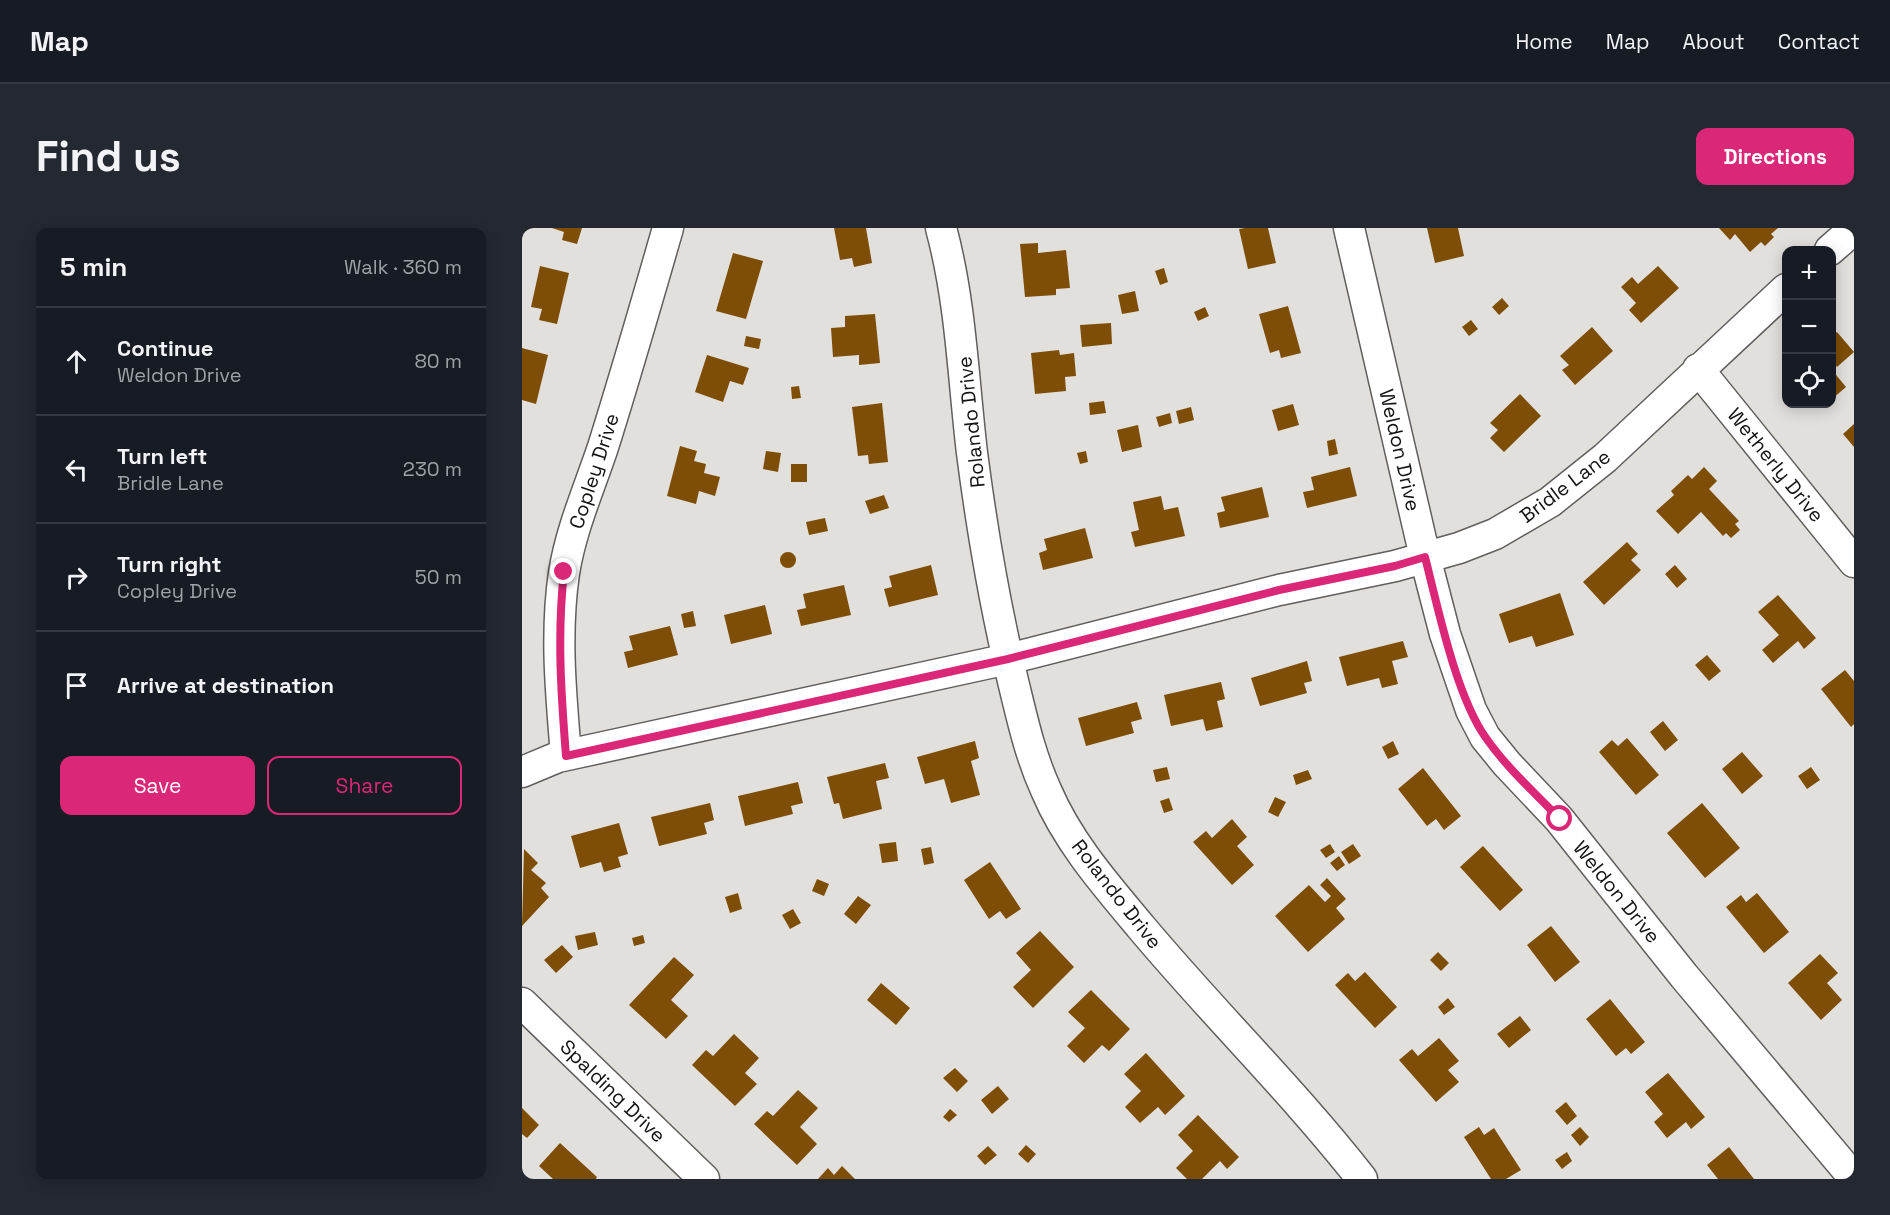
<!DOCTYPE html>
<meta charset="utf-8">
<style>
:root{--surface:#171b24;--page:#242831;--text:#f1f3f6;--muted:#9ea1a6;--line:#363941;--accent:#db2777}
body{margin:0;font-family:"Space Grotesk",sans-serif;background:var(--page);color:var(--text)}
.controls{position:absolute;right:18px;top:18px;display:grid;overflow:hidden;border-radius:12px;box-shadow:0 3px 15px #0003}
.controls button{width:54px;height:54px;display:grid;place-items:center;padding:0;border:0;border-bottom:2px solid var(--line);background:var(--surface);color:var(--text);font:30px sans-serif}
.stop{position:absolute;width:18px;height:18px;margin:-14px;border:4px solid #db2777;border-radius:50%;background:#fff}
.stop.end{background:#db2777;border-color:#fff;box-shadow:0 2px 6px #0008}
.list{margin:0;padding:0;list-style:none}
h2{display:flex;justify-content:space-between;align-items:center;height:78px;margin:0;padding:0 24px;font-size:26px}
h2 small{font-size:20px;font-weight:400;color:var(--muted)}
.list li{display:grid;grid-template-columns:39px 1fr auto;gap:18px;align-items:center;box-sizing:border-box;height:108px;padding:0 24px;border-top:2px solid var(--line)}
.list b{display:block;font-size:22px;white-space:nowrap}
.list p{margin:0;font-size:20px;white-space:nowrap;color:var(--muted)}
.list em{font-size:20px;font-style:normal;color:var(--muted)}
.actions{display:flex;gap:12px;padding:18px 24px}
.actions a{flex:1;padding:14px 0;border:2px solid var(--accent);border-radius:12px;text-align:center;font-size:21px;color:var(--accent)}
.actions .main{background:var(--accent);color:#fff}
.icon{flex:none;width:33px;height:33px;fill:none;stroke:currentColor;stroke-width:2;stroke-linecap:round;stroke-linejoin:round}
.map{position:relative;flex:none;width:1332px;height:951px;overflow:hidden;border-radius:12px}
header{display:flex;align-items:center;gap:36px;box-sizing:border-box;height:84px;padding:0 30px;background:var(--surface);border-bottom:2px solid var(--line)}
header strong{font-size:28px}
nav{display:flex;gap:33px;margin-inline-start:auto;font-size:21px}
.intro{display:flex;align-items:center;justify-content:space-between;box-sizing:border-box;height:144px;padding:0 36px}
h1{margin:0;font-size:42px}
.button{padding:15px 27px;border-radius:12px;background:var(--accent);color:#fff;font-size:21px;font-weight:700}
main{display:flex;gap:36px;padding:0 36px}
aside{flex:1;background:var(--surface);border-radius:12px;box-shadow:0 3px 15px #0003}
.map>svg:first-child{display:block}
.building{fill:#7e4e06}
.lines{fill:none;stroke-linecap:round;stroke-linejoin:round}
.minor-casing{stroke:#615f5d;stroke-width:33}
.minor{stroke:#fff;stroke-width:30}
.route{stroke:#db2777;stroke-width:8}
.labels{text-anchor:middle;stroke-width:6;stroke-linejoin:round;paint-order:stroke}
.street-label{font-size:20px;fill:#131312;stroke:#fff}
</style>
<header>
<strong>Map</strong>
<nav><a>Home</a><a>Map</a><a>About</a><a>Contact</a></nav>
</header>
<div class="intro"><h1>Find us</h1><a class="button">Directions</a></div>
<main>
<aside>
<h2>5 min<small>Walk · 360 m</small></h2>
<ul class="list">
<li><svg class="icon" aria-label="ahead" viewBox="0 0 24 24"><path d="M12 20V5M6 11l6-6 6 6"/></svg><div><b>Continue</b><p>Weldon Drive</p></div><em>80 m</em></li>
<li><svg class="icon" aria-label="left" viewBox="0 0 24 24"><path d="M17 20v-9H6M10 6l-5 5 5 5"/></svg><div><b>Turn left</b><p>Bridle Lane</p></div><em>230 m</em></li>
<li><svg class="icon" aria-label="right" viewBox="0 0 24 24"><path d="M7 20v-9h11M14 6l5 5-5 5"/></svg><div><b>Turn right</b><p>Copley Drive</p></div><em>50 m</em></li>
<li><svg class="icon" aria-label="arrive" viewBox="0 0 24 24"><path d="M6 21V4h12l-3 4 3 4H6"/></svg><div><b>Arrive at destination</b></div></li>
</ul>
<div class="actions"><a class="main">Save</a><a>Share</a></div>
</aside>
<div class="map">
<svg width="1332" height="951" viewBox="0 0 1332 951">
<rect width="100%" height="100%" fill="#e2e0dd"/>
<path class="building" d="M 30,0 L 60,0 L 55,16 L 40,12 L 42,4 Z
M 312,0 L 344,0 L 350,35 L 332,39 L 330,30 L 318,32 Z
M 723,0 L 746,0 L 754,35 L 726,41 L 717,1 Z
M 905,0 L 936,0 L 942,28 L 913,35 Z
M 1197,0 L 1256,0 L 1249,6 L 1252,9 L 1243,18 L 1239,14 L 1228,24 L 1213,6 L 1208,12 Z
M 516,15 L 516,25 L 544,22 L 548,60 L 534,61 L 534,67 L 503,69 L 498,16 Z
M 211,25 L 241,33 L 224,91 L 194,83 Z
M 18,38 L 47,45 L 35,96 L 17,92 L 20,81 L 9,79 Z
M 1136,38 L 1157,60 L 1119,95 L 1107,82 L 1114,75 L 1099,59 L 1110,49 L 1116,56 Z
M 642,40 L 646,54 L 638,57 L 633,43 Z
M 613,63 L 617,83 L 600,86 L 596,67 Z
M 980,70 L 987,78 L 977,87 L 970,79 Z
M 766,78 L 779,125 L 759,130 L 757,122 L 748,125 L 737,86 Z
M 683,79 L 687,88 L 676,93 L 672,84 Z
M 353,86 L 358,135 L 337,137 L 337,127 L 311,129 L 309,100 L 323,99 L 323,88 Z
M 949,92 L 956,101 L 947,108 L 940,99 Z
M 589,95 L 590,116 L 560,119 L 558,97 Z
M 1070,99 L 1091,123 L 1053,157 L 1040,142 L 1047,137 L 1038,128 Z
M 1315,104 L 1332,124 L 1315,139 L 1310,132 L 1310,108 Z
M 224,108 L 239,111 L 237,121 L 222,118 Z
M 0,120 L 26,127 L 14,176 L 0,172 Z
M 537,122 L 538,127 L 552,125 L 554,148 L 543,149 L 544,163 L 513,166 L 509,125 Z
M 185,127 L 227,140 L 221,157 L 208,153 L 201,174 L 173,164 Z
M 1310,142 L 1324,159 L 1310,171 Z
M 277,158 L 279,170 L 270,171 L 269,159 Z
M 998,166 L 1019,188 L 982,224 L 968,210 L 976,202 L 968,195 Z
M 582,173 L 584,185 L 568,187 L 567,175 Z
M 360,175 L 366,234 L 347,236 L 346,227 L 336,228 L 330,179 Z
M 771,176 L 777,197 L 756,203 L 750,182 Z
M 669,179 L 672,192 L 657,196 L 654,183 Z
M 648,185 L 650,195 L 637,199 L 634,189 Z
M 1332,196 L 1332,219 L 1321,206 Z
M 616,197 L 620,219 L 600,224 L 595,202 Z
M 813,211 L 816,226 L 807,228 L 805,213 Z
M 158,218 L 175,223 L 172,233 L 184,236 L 182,245 L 198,249 L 193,268 L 177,263 L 174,276 L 145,268 Z
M 244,223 L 259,225 L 256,244 L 241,241 Z
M 564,223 L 566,234 L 558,236 L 555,225 Z
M 269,236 L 285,236 L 285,254 L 269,254 Z
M 828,239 L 835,268 L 785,280 L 781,264 L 792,262 L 789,249 Z
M 1182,239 L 1195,253 L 1187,261 L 1217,293 L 1213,296 L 1218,302 L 1209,310 L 1204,305 L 1201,308 L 1179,284 L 1156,306 L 1134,283 L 1152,267 L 1149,263 L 1166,247 L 1170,251 Z
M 740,259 L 747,289 L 698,300 L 695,285 L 703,283 L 699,269 Z
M 362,267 L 367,280 L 348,286 L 343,273 Z
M 639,268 L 642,282 L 656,279 L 663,308 L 613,319 L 609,304 L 617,302 L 611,274 Z
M 303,290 L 306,303 L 287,307 L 284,294 Z
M 563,300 L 571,330 L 521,342 L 517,325 L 525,322 L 522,311 Z
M 1105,314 L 1116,326 L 1109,332 L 1119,342 L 1082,377 L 1061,354 Z
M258 332a8 8 0 1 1 16 0a8 8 0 1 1-16 0Z
M 409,337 L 416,367 L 367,379 L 362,361 L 370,359 L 367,348 Z
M 1153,337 L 1165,351 L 1155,360 L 1143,346 Z
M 322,357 L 329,387 L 279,398 L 275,382 L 284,380 L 281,366 Z
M 1038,365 L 1052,407 L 1014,419 L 1010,408 L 987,415 L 977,386 Z
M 1256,367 L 1294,410 L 1282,421 L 1276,413 L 1251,435 L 1240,422 L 1257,407 L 1236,384 Z
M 243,377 L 250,406 L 209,416 L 202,387 Z
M 171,383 L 174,398 L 162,400 L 159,386 Z
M 148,398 L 156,427 L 106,440 L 102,424 L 111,422 L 107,408 Z
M 881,413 L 886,429 L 870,433 L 876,456 L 860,460 L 857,450 L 825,458 L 817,429 Z
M 1185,427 L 1199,443 L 1187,453 L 1173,437 Z
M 785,433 L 790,453 L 782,455 L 785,465 L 738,478 L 729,450 Z
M 1323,442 L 1332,453 L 1332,496 L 1329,499 L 1299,461 Z
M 699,454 L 703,471 L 695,473 L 701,499 L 684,503 L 681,491 L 649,498 L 642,467 Z
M 615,474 L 620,491 L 609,494 L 612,505 L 564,518 L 556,490 Z
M 1141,493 L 1156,512 L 1143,523 L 1128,504 Z
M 1105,510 L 1137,547 L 1114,567 L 1077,524 L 1090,512 L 1096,518 Z
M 453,513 L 457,530 L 449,533 L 458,567 L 429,575 L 422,551 L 403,556 L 395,529 Z
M 871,513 L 877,526 L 866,531 L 860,519 Z
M 1220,524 L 1241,548 L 1220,566 L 1200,541 Z
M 363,535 L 367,550 L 354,553 L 360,581 L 321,591 L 317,575 L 312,576 L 305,549 Z
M 645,539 L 648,551 L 634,554 L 631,542 Z
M 1289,539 L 1298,552 L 1285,561 L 1276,548 Z
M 901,540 L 939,588 L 922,602 L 914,591 L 905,598 L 876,561 Z
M 786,542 L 790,551 L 774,557 L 771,547 Z
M 276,554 L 281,575 L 269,578 L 271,586 L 223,598 L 216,568 Z
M 753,569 L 764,574 L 756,589 L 746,584 Z
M 647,570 L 651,582 L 642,585 L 638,573 Z
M 188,575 L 192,592 L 182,595 L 185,606 L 137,618 L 129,589 Z
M 1180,575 L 1218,620 L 1183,650 L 1145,605 Z
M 710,591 L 725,609 L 715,618 L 732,637 L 710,657 L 671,614 L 684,603 L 690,610 Z
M 97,595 L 106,626 L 96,629 L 99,639 L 82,644 L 79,634 L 58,640 L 49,608 Z
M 374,614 L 376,633 L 360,635 L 357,616 Z
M 808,616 L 813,624 L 804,630 L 798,622 Z
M 831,616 L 839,628 L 827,636 L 819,624 Z
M 961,618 L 1001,662 L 978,683 L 938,639 Z
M 409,619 L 412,635 L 402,637 L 399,621 Z
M 2,621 L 16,635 L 9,642 L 24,655 L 19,660 L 27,669 L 0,698 Z
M 817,628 L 823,637 L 815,643 L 808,635 Z
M 468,634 L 499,681 L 484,691 L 478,683 L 467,691 L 442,652 Z
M 805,650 L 824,671 L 814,680 L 823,691 L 786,724 L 753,688 L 787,657 L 803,674 L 809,668 L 798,657 Z
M 295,651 L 307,656 L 302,668 L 290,663 Z
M 216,665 L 220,681 L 208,685 L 203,669 Z
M 1235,665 L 1267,704 L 1242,725 L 1204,679 L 1219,667 L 1224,674 Z
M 336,668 L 349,677 L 334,696 L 322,686 Z
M 271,681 L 279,695 L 268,701 L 260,687 Z
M 1029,698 L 1058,734 L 1033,754 L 1005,717 Z
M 518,703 L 552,739 L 511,780 L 491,759 L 509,742 L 494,725 Z
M 73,704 L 76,717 L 56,722 L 53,708 Z
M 121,707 L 123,715 L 112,718 L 110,710 Z
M 40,717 L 51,729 L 34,745 L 22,732 Z
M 916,724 L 927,735 L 919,743 L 908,732 Z
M 1298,726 L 1316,745 L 1305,755 L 1320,772 L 1299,792 L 1266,755 Z
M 152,729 L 172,747 L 149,772 L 166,788 L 144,811 L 107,777 Z
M 843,744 L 875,779 L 853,800 L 813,757 L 826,745 L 833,753 Z
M 359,755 L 388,780 L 374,797 L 345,772 Z
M 569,762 L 608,801 L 587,823 L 580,817 L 562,835 L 545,818 L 563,800 L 546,784 Z
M 926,770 L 933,779 L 922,787 L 916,779 Z
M 1088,771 L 1123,814 L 1109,826 L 1104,820 L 1094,828 L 1064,791 Z
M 998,788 L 1009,802 L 987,820 L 975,806 Z
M 212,806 L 237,830 L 223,845 L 235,856 L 213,878 L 170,837 L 184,822 L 191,828 Z
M 917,810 L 937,833 L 926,842 L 937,854 L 914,874 L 877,832 L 890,821 L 896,828 Z
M 624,825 L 663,868 L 643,887 L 636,879 L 618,895 L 603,879 L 619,863 L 602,846 Z
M 433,840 L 446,853 L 435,864 L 421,850 Z
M 1146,845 L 1183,889 L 1169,901 L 1164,894 L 1145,910 L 1132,894 L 1141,886 L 1123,864 Z
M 476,858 L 487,871 L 470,886 L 459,872 Z
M 276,862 L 296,880 L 278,899 L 295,916 L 275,937 L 232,896 L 245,883 L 251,888 Z
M 1044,874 L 1055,888 L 1045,897 L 1033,883 Z
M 0,880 L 17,897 L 5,910 L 0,906 Z
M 428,881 L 435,887 L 427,894 L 421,889 Z
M 676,887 L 717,929 L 705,941 L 698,933 L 680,951 L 665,951 L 654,940 L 671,923 L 656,907 Z
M 957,899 L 962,907 L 972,900 L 999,942 L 984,951 L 969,951 L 942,909 Z
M 1058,899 L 1067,909 L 1058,918 L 1049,907 Z
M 38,915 L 75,949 L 74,951 L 31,951 L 17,938 Z
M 504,917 L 514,926 L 506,935 L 496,926 Z
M 466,918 L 475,927 L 463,937 L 455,928 Z
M 1207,919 L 1232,951 L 1196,951 L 1185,937 Z
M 1045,924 L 1050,933 L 1040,941 L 1033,932 Z
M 320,938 L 333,951 L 296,951 L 306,940 L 312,947 Z"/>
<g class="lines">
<defs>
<path id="minor" d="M 419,0 C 439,74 441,149 450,225 C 460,302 473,378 491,453 C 500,490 508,527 524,562 C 546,614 583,656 619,699 C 691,785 771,863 840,951
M 827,0 L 903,329 L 923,406 L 949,482 L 963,509 L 985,536 L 1037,591 L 1162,748 L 1332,950
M 1308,22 L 1332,1
M 1176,141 L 1332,334
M 44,527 C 39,467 33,406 42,345 C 49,301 67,261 81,219 C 104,146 125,73 146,0
M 0,544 L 36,529 L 486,431 L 757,362 L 873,338 L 937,320 L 973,306 L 1028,274 L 1083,230 L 1264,61
M 0,775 L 182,951"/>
</defs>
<use href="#minor" class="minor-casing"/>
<use href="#minor" class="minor"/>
</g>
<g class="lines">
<path class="route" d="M 42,344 C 35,406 39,465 44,528 L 486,431 L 757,362 L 873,338 L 903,329 C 916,380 934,468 964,510 C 985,540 1013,565 1038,591"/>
</g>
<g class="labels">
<g class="street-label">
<text transform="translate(449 194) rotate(-96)" y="7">Rolando Drive</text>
<text transform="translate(878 222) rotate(77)" y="7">Weldon Drive</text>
<text transform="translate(1254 237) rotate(51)" y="7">Wetherly Drive</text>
<text transform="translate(72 243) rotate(-72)" y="7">Copley Drive</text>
<text transform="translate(1043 258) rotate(-37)" y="7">Bridle Lane</text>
<text transform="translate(1095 664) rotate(51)" y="7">Weldon Drive</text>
<text transform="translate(595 666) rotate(52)" y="7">Rolando Drive</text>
<text transform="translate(91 863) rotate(44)" y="7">Spalding Drive</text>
</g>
</g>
</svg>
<div class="controls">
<button>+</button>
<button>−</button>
<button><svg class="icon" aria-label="locate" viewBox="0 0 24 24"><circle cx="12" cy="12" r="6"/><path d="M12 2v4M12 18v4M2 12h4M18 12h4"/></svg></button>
</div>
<div class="stop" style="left:1038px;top:591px"></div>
<div class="stop end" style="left:42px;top:344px"></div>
</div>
</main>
